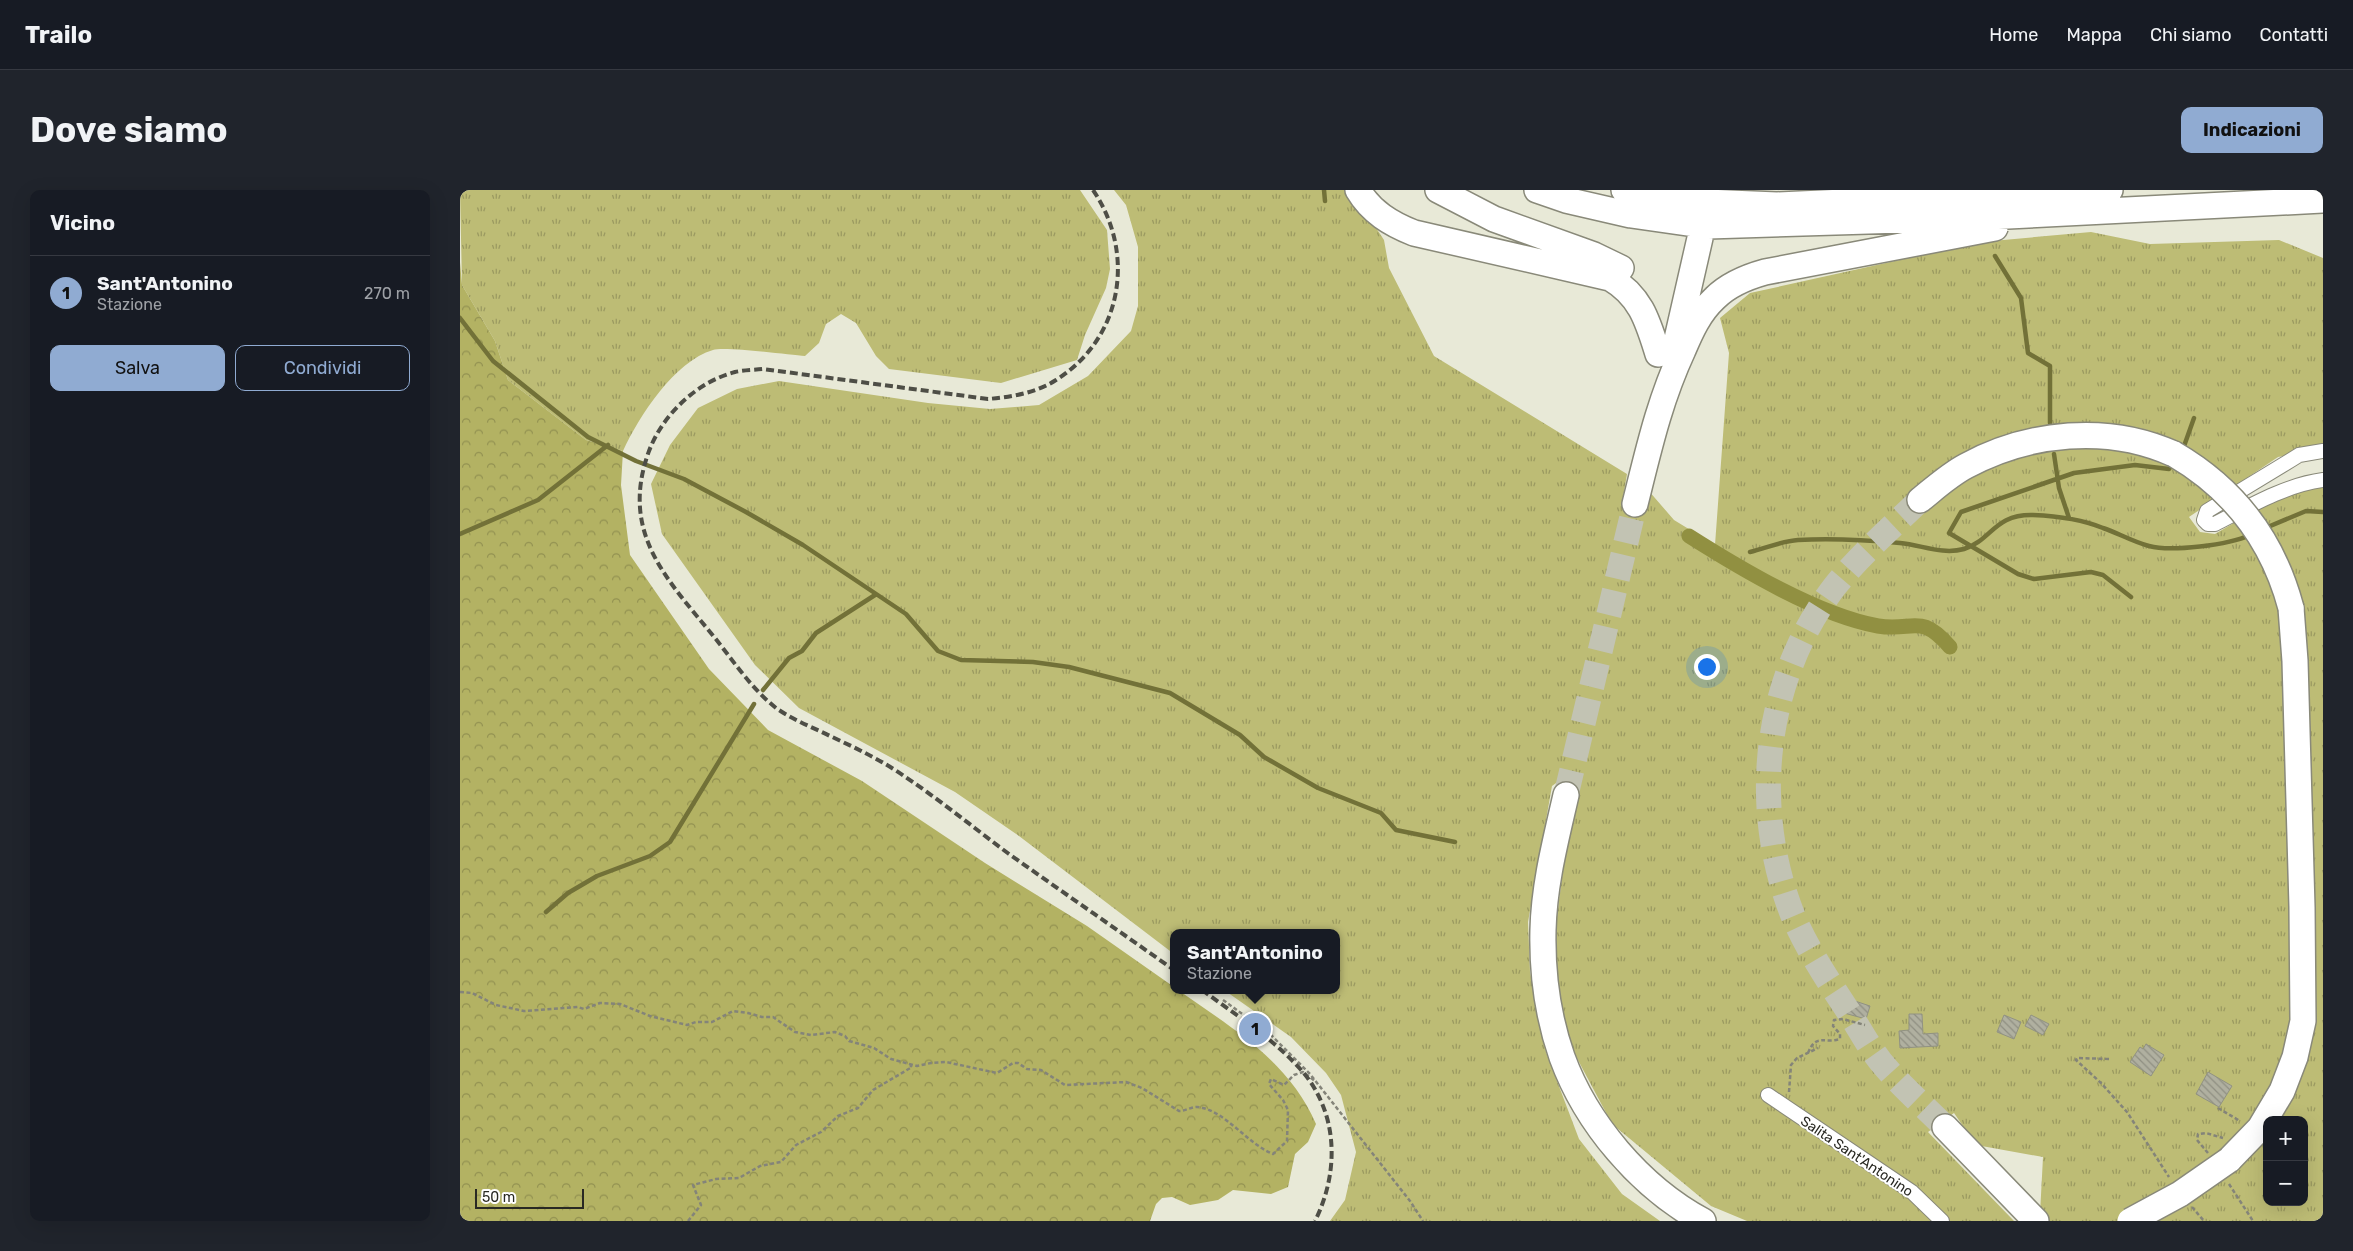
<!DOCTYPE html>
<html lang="it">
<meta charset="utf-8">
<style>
:root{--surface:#171b24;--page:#20242c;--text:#f1f3f6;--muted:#9ea1a6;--line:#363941;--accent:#90abd2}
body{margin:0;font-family:Rubik,sans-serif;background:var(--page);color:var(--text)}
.controls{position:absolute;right:15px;bottom:15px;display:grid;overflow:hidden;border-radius:10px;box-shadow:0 5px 20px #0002}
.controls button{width:45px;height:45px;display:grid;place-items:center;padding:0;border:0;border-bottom:1px solid var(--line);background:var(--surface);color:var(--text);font:25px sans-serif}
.scale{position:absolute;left:15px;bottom:12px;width:109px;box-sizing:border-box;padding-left:5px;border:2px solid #292923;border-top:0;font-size:14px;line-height:18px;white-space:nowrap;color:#292923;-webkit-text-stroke:4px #fff;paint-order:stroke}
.you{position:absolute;left:1246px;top:476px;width:18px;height:18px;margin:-12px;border:4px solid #fff;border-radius:50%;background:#1a73e8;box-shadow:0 0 0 8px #1a73e833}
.badge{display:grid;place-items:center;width:32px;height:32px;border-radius:50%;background:var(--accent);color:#111;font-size:16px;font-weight:700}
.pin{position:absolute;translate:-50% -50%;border:2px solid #fff;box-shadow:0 1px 5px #0006}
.popup{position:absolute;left:710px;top:739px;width:170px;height:65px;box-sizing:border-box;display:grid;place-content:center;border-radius:10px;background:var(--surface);filter:drop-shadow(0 1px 4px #0005);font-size:16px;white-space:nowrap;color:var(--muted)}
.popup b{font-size:19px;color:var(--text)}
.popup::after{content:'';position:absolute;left:50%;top:100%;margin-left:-10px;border:10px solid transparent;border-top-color:var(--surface)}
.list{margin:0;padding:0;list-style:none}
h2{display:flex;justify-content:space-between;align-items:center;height:65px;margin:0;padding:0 20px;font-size:21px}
h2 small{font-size:16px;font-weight:400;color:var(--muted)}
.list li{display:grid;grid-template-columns:32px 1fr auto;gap:15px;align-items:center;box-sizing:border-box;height:75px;padding:0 20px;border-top:1px solid var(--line)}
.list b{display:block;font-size:19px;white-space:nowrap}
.list p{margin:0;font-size:16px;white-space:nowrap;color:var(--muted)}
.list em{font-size:16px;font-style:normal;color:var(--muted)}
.actions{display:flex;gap:10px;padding:15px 20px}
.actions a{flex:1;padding:11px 0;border:1px solid var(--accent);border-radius:10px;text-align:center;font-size:18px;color:var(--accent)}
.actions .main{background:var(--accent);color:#111}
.map{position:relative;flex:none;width:1863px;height:1031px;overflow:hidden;border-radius:10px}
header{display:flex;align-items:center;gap:30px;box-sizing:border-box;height:70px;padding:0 25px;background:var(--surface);border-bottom:1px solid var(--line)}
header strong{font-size:24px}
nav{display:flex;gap:28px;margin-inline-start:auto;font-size:18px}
.intro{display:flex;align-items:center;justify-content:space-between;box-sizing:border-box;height:120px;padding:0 30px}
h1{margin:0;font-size:35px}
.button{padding:12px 22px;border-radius:10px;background:var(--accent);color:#111;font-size:18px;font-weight:700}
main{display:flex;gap:30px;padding:0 30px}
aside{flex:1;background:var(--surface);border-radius:10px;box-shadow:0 5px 20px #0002}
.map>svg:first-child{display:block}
.grass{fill:url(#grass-tufts);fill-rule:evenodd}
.forest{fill:url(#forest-crowns)}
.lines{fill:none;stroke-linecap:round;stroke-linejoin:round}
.stream{stroke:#727138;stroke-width:4.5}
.canal{stroke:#919041;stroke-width:15}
.building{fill:url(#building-back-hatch);stroke:#919282}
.motorway-tunnel{stroke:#c2c3b3;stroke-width:25;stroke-dasharray:25 12;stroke-linecap:butt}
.minor-casing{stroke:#898979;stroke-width:16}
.motorway-casing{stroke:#898979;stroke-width:28}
.path{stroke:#848479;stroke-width:2.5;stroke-dasharray:4 2.5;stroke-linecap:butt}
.minor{stroke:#fff;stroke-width:14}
.motorway{stroke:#fff;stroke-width:25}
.rail{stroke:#4e4e46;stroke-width:4;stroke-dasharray:8 4;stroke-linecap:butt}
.motorway-bridge-casing{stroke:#898979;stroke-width:28;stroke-linecap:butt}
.motorway-bridge{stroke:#fff;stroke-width:25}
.labels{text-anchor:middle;stroke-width:4;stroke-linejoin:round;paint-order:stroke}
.street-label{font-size:14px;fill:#292923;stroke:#fff}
</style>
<header>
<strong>Trailo</strong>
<nav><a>Home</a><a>Mappa</a><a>Chi siamo</a><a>Contatti</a></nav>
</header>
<div class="intro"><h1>Dove siamo</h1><a class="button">Indicazioni</a></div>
<main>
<aside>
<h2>Vicino<small></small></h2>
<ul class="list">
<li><span class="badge">1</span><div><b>Sant'Antonino</b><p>Stazione</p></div><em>270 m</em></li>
</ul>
<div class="actions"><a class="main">Salva</a><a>Condividi</a></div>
</aside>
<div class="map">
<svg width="1863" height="1031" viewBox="0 0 1863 1031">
<defs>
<pattern id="grass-tufts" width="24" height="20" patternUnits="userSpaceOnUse" patternTransform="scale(1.25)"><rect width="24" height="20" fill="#bdbc75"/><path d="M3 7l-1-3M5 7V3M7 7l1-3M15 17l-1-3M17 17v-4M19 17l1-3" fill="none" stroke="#9a9960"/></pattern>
<pattern id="forest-crowns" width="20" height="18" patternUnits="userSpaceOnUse" patternTransform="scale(1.25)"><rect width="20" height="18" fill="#b3b263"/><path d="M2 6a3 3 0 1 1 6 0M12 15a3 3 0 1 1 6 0" fill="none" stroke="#929151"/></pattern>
<pattern id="building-back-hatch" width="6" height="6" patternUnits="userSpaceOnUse" patternTransform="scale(1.25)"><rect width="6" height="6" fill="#b0b0a0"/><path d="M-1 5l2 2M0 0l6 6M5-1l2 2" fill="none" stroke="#8f8f82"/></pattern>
</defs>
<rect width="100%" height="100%" fill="#e8e9d7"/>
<path class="grass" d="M 0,0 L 620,0 L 647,40 L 650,79 L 646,98 L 625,145 L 617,170 L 541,193 L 429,179 L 416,166 L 396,133 L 381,124 L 366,134 L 359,153 L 345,166 C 329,165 264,156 253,160 C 215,171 179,226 163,261 L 126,250 L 48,190 L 35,151 L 2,95 Z
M 654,0 L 891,0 L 924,50 L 929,78 L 974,166 L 1167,284 L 1162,314 L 1184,320 L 1188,300 L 1214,330 L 1255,355 L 1269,163 L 1260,128 L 1290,103 L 1521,52 L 1631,42 L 1690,54 L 1819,50 L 1863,68 L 1863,258 L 1818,267 L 1729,327 L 1740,342 L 1755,344 L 1803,316 L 1857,296 L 1863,297 L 1863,1031 L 1586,1031 L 1580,1024 L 1583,967 L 1516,955 L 1494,923 L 1468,942 L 1554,1031 L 1287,1031 L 1251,1016 L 1152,934 L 1111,857 L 1097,798 L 1096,734 L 1112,610 L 1118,596 L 1112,589 L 1103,588 L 1092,596 L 1068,732 L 1070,782 L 1086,862 L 1119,949 L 1162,1004 L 1200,1031 L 870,1031 L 885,1010 L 896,962 L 881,905 L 866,883 L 831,847 L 764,800 L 876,800 L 876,743 L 714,743 L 714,764 L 559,646 L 495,602 L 339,518 L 295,475 L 202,344 L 191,294 L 210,255 L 238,218 L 277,199 L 319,191 L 468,213 L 530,219 L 579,215 L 628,186 L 671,141 L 678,116 L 678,57 L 666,15 ZM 1807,930 L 1844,930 L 1844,1012 L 1807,1012 Z"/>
<path class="forest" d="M 0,72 L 2,95 L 35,151 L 48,190 L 126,250 L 163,261 L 161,295 L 170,365 L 249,479 L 308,540 L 402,591 L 525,673 L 627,736 L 714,797 L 714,800 L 718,800 C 772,838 829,871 856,934 L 848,952 L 835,964 L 828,997 L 811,1004 L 773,1000 L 758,1010 L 730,1015 L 712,1007 L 702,1008 L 696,1014 L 690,1031 L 0,1031 Z"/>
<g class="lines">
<path class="stream" d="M 864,0 L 865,11
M 1535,66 L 1561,108 L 1568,163 L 1590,176 L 1590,233
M 0,128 L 33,171 L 128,247 L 176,271 L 224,289 L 286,322 L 343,355 L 446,424 L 478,461 L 501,470 L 573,472 L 609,477 L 710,503 L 780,545 L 804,567 L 858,598 L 921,623 L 936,640 L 995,652
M 1723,259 L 1734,228
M 1594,264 L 1599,298 L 1609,328
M 1803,339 L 1846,321 L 1863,322
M 0,344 L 78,310 L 148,255
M 1290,362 C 1306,358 1322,351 1338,350 C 1371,348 1407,350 1440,353 C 1462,355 1482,365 1504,359 C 1532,350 1534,324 1573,325 C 1597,326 1621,329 1643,338 C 1658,343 1673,352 1689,356 C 1711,362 1769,355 1790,345
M 1671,407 L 1643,385 L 1631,382 L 1574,389 L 1558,384 L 1489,343 L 1501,322 L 1614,283 L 1675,275 L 1709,279 L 1714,272
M 303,500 L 329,468 L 342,461 L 356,443 L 415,405
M 86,722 L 108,703 L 137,686 L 190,666 L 210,652 L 294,514"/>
<path class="canal" d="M 1229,346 C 1281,379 1358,425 1418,436 C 1454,442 1460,422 1490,457"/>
</g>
<path class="building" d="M 1389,809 L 1410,816 L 1406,829 L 1384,823 Z
M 1449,824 L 1462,824 L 1463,844 L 1478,843 L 1478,856 L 1440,858 L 1439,841 L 1449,840 Z
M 1544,825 L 1561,832 L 1554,849 L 1537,842 Z
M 1571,825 L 1589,834 L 1583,845 L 1565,836 Z
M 1686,854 L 1704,865 L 1691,886 L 1670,872 L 1680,857 L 1683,859 Z
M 1748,882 L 1772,896 L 1759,917 L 1736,904 Z"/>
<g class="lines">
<path class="motorway-tunnel" d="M 1460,310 C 1431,338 1400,365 1375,396 C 1303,490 1290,618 1333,726 C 1347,759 1369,792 1388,821 C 1399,838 1409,857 1421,872 C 1440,895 1464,916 1485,937
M 1106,605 L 1175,314"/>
<defs>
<path id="minor" d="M 1863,261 L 1839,265 L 1831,270 L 1747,321 L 1744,330 L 1748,334 L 1755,334 C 1788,317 1825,295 1863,290
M 1308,905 L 1452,1002 L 1482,1031"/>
<path id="motorway" d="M 898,0 C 911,22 931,34 954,43 L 1150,88 C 1181,106 1188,132 1198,164
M 978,0 L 1034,29 L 1134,65 L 1161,78
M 1077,0 L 1106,10 L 1171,25 L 1248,36 L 1508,28 L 1863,10
M 1164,0 L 1246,12 L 1317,15 L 1650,0
M 1217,149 L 1240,48
M 1460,310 C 1475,298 1489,285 1506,276 C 1569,242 1648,234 1714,264
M 1175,314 C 1189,258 1199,212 1223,160 C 1231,141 1239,123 1255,108 C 1269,94 1287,87 1305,82 L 1535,38
M 1106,605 C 1096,649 1084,694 1083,740 C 1082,782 1088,827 1102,867 C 1126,933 1180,997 1243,1031
M 1485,937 L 1576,1031
M 1769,970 L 1800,938 L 1822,901 L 1835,867 L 1843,831 L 1842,717 L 1835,471 L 1831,418"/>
</defs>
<use href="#minor" class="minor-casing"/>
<use href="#motorway" class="motorway-casing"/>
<path class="path" d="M 0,802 L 12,803 L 36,815 L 64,821 L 118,817 L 124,819 L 140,813 L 160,814 L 190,826 L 227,835 L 236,832 L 252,832 L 273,821 L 288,823 L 302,827 L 313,827 L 335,842 L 351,845 L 375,842 L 385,846 L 389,851 L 414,858 L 431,869 L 457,876 L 471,873 L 486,872 L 537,883 L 553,873 L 558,873 L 567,879 L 581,880 L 605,895 L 666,892 L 682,898 L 719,921 C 725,921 731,917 737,917 C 764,919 786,953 813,964 L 827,951 L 828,920 L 823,910 L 809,894 L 811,889 L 824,895 L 834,885 L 843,882 L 855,891
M 763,810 L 810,844 L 850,884 L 950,1011 L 963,1031
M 1348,863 C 1356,843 1364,854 1380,849 L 1380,844 L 1373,836 L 1374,830 L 1383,829 L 1405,835
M 1649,869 L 1617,868 L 1616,870 L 1641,893 L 1667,922 L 1709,987
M 1329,902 L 1331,875 L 1337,868 L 1358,858
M 1758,918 L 1780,931
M 1748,963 L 1737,950 L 1738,944 L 1746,943 L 1763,948
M 1769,994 L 1793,1031
M 1732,1017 L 1744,1031
M 228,1031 L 241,1015 L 233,995 L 256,989 L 279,988 L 300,976 L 321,972 L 336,955 L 361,942 L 378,926 L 398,918 L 413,900 L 452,877 L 450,875"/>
<use href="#minor" class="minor"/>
<use href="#motorway" class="motorway"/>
<path class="rail" d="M 633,0 C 676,63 663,148 596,190 C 576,203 551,207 528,209 L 303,179 C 294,180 284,180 275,182 C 237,192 203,224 189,261 C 159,343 207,389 255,448 C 274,472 292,499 316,518 C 333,530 352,537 370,546 C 396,558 421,570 444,586 C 480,610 514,638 549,664 C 604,703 659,741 714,780
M 742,800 C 776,825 814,849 842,881 C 879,924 879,983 855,1031"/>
<defs>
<path id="motorway-bridge" d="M 1714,264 C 1774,299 1813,350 1831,418
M 1670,1031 L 1720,1004 L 1769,970"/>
</defs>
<use href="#motorway-bridge" class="motorway-bridge-casing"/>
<use href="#motorway-bridge" class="motorway-bridge"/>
</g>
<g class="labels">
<g class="street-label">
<text transform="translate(1397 966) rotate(34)" y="5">Salita Sant'Antonino</text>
</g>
</g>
</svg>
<div class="controls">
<button>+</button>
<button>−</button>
</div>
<div class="scale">50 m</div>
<div class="you"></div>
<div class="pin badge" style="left:795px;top:839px">1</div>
<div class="popup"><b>Sant'Antonino</b>Stazione</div>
</div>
</main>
